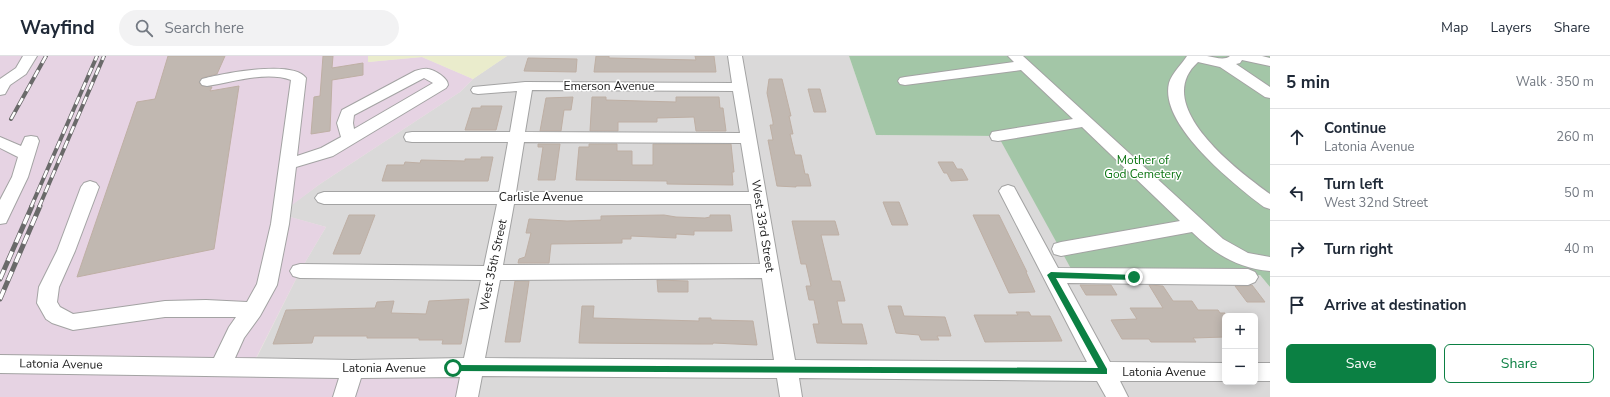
<!DOCTYPE html>
<meta charset="utf-8">
<style>
:root{--surface:#fff;--page:#f2f2f3;--text:#1f2937;--muted:#747a83;--line:#e0e1e3;--accent:#0b8043}
body{margin:0;font-family:"Nunito Sans",sans-serif;background:var(--page);color:var(--text)}
.controls{position:absolute;right:12px;bottom:12px;display:grid;overflow:hidden;border-radius:6px;box-shadow:0 2px 10px #0003}
.controls button{width:36px;height:36px;display:grid;place-items:center;padding:0;border:0;border-bottom:1px solid var(--line);background:var(--surface);color:var(--text);font:20px sans-serif}
.stop{position:absolute;width:12px;height:12px;margin:-9px;border:3px solid #0b8043;border-radius:50%;background:#fff}
.stop.end{background:#0b8043;border-color:#fff;box-shadow:0 1px 4px #0008}
.list{margin:0;padding:0;list-style:none}
h2{display:flex;justify-content:space-between;align-items:center;height:52px;margin:0;padding:0 16px;font-size:17px}
h2 small{font-size:13px;font-weight:400;color:var(--muted)}
.list li{display:grid;grid-template-columns:26px 1fr auto;gap:12px;align-items:center;box-sizing:border-box;height:56px;padding:0 16px;border-top:1px solid var(--line)}
.list b{display:block;font-size:15px;white-space:nowrap}
.list p{margin:0;font-size:13px;white-space:nowrap;color:var(--muted)}
.list em{font-size:13px;font-style:normal;color:var(--muted)}
.actions{display:flex;gap:8px;padding:12px 16px}
.actions a{flex:1;padding:9px 0;border:1px solid var(--accent);border-radius:6px;text-align:center;font-size:14px;color:var(--accent)}
.actions .main{background:var(--accent);color:#fff}
.icon{flex:none;width:22px;height:22px;fill:none;stroke:currentColor;stroke-width:2;stroke-linecap:round;stroke-linejoin:round}
.map{position:relative;flex:none;width:1270px;height:341px;overflow:hidden}
header{display:flex;align-items:center;gap:24px;box-sizing:border-box;height:56px;padding:0 20px;background:var(--surface);border-bottom:1px solid var(--line)}
header strong{font-size:19px}
nav{display:flex;gap:22px;margin-inline-start:auto;font-size:14px}
.search{width:280px;height:36px;background:var(--page);display:flex;align-items:center;gap:10px;box-sizing:border-box;padding:0 14px;border-radius:22px;color:var(--muted);font-size:15px}
main{display:flex}
aside{flex:1;background:var(--surface)}
.map>svg:first-child{display:block}
.residential{fill:#dad9d9;fill-rule:evenodd}
.industrial{fill:#e6d3e3}
.farmland{fill:#eaeccc}
.cemetery{fill:#a3c6a7}
.building{fill:#c1b8b1;stroke:#beafa4}
.lines{fill:none;stroke-linecap:round;stroke-linejoin:round}
.minor-casing{stroke:#a3a3a3;stroke-width:2}
.minor{fill:#fff;fill-rule:evenodd}
.rail-far1-casing{stroke:#6a6a6a;stroke-width:4}
.rail-casing{stroke:#6a6a6a;stroke-width:5}
.rail-far1{stroke:#fff;stroke-width:2.5;stroke-dasharray:8;stroke-linecap:butt}
.rail{stroke:#fff;stroke-width:3.5;stroke-dasharray:10;stroke-linecap:butt}
.route{fill:#0b8043}
.labels{text-anchor:middle;stroke-width:3;stroke-linejoin:round;paint-order:stroke}
.street-label{font-size:12px;fill:#1c1c1c;stroke:#fff}
.park-label{font-size:12px;fill:#0d7614;stroke:#fff}
</style>
<header>
<strong>Wayfind</strong>
<div class="search"><svg class="icon" aria-label="search" viewBox="0 0 24 24"><circle cx="10" cy="10" r="6"/><path d="M15 15l6 6"/></svg>Search here</div>
<nav><a>Map</a><a>Layers</a><a>Share</a></nav>
</header>
<main>
<div class="map">
<svg width="1270" height="341" viewBox="0 0 1270 341">
<rect width="100%" height="100%" fill="#ede9e1"/>
<path class="residential" d="M 507,0 L 849,0 L 876,79 L 998,80 L 1061,193 L 1248,221 L 1260,219 L 1270,231 L 1270,341 L 467,341 L 252,311 L 300,215 L 326,171 L 279,158 L 320,128 L 460,36 L 473,23 ZM 1225,260 L 1255,260 L 1255,326 L 1225,326 Z"/>
<path class="industrial" d="M 0,0 L 368,0 L 368,6 L 422,1 L 473,23 L 460,36 L 320,128 L 280,158 L 326,171 L 300,215 L 252,310 L 472,312 L 467,341 L 0,341 Z"/>
<path class="farmland" d="M 368,0 L 507,0 L 473,23 L 422,1 L 368,6 Z"/>
<path class="cemetery" d="M 849,0 L 1270,0 L 1270,231 L 1260,219 L 1248,221 L 1075,220 L 998,80 L 876,79 Z"/>
<path class="building" d="M 168,0 L 225,0 L 217,18 L 202,22 L 199,27 L 202,30 L 212,31 L 210,35 L 239,30 L 214,193 L 77,221 L 137,46 L 155,43 Z
M 323,0 L 333,0 L 332,12 L 363,7 L 363,19 L 332,24 L 330,75 L 311,78 L 314,41 L 320,40 Z
M 596,0 L 609,0 L 609,2 L 696,4 L 695,0 L 714,0 L 716,16 L 594,16 Z
M 528,2 L 577,3 L 576,16 L 524,15 Z
M 769,23 L 782,23 L 791,60 L 789,60 L 793,78 L 790,78 L 795,99 L 801,99 L 805,118 L 808,118 L 811,130 L 796,130 L 796,131 L 777,130 L 768,84 L 773,84 L 770,69 L 773,69 L 773,66 L 767,37 Z
M 808,33 L 820,33 L 826,56 L 814,56 Z
M 573,41 L 571,54 L 564,54 L 561,75 L 540,75 L 546,42 Z
M 592,41 L 606,41 L 606,44 L 676,46 L 676,41 L 719,41 L 720,52 L 723,52 L 726,75 L 696,75 L 694,61 L 657,62 L 657,66 L 618,66 L 618,75 L 590,75 Z
M 481,50 L 502,50 L 496,74 L 465,74 L 472,52 L 481,52 Z
M 538,88 L 560,88 L 555,124 L 538,124 L 543,91 L 538,91 Z
M 589,88 L 617,88 L 617,95 L 632,95 L 632,109 L 653,109 L 653,88 L 731,88 L 734,116 L 732,116 L 733,129 L 667,128 L 667,125 L 576,124 L 579,91 L 589,91 Z
M 481,101 L 493,101 L 488,125 L 382,125 L 387,109 L 404,109 L 405,106 L 420,107 L 421,104 L 465,105 L 465,103 L 481,103 Z
M 938,106 L 953,106 L 957,113 L 962,113 L 968,124 L 951,125 L 947,117 L 944,117 Z
M 883,146 L 899,146 L 908,169 L 892,169 Z
M 349,159 L 375,159 L 360,198 L 333,198 Z
M 664,159 L 676,161 L 705,162 L 710,161 L 710,159 L 730,159 L 732,175 L 694,175 L 694,179 L 676,178 L 676,182 L 631,180 L 631,183 L 622,183 L 622,187 L 551,188 L 549,207 L 518,207 L 519,203 L 525,201 L 531,177 L 526,177 L 529,163 L 567,165 L 601,164 L 601,160 Z
M 973,159 L 999,159 L 1027,216 L 1026,216 L 1035,236 L 1009,237 Z
M 792,165 L 835,165 L 839,179 L 821,179 L 832,225 L 840,225 L 845,245 L 837,245 L 842,268 L 862,268 L 867,288 L 817,287 L 813,268 L 819,268 L 814,244 L 809,244 L 806,230 L 811,230 L 806,208 L 801,208 Z
M 657,224 L 688,225 L 688,236 L 658,236 Z
M 515,225 L 529,225 L 520,286 L 505,286 Z
M 1080,229 L 1111,229 L 1117,239 L 1086,239 Z
M 1149,229 L 1163,230 L 1173,245 L 1192,245 L 1198,254 L 1218,254 L 1220,257 L 1225,257 L 1225,281 L 1193,282 L 1196,286 L 1151,286 L 1149,283 L 1122,283 L 1111,264 L 1137,263 L 1130,252 L 1163,252 Z
M 1252,229 L 1265,246 L 1247,246 L 1235,230 L 1248,230 Z
M 469,243 L 461,288 L 442,288 L 443,284 L 419,284 L 419,282 L 367,282 L 367,280 L 314,280 L 312,287 L 273,288 L 286,254 L 375,252 L 377,246 L 394,245 L 391,257 L 426,258 L 429,245 Z
M 582,250 L 594,250 L 593,262 L 699,265 L 699,262 L 711,262 L 711,264 L 753,265 L 757,289 L 713,287 L 713,288 L 701,288 L 579,287 Z
M 888,250 L 901,250 L 904,260 L 945,261 L 951,280 L 937,280 L 939,284 L 921,284 L 919,279 L 896,277 Z
M 1016,256 L 1029,256 L 1031,260 L 1050,260 L 1062,285 L 985,286 L 974,259 L 1018,259 Z"/>
<g class="lines">
<defs>
<path id="minor" d="M 23,0 L 37,0 L 26,18 L 10,29 L 5,38 L 0,39 L 0,23 L 16,12 Z
M 728,0 L 742,0 L 795,304 L 1087,306 L 999,135 L 1002,131 L 1008,129 L 1014,131 L 1058,212 L 1248,213 L 1255,216 L 1258,221 L 1255,226 L 1248,229 L 1067,227 L 1110,306 L 1225,307 L 1225,325 L 1120,325 L 1128,341 L 1106,341 L 1097,325 L 799,322 L 802,341 L 780,341 L 777,322 L 482,320 L 478,341 L 456,341 L 460,321 L 361,322 L 355,341 L 333,341 L 339,322 L 0,317 L 0,299 L 214,302 L 229,271 L 236,261 L 165,261 L 73,274 L 52,267 L 46,263 L 37,247 L 39,231 L 57,195 L 81,131 L 84,127 L 90,125 L 96,127 L 99,131 L 75,195 L 59,231 L 57,246 L 60,251 L 73,258 L 165,245 L 206,244 L 247,246 L 257,228 L 271,168 L 291,24 C 266,15 233,26 207,30 L 202,29 L 200,26 L 202,23 C 221,18 293,3 306,22 L 297,100 L 321,92 L 341,81 L 337,67 L 342,54 L 415,15 C 419,14 424,12 428,13 C 435,14 448,22 448,29 L 446,32 L 333,100 L 296,111 L 289,168 L 277,229 L 260,260 L 244,282 L 235,302 L 353,304 L 464,302 L 481,224 L 300,222 L 293,220 L 290,215 L 293,210 L 300,208 L 484,210 L 497,148 L 324,148 L 318,146 L 315,142 L 318,138 L 324,136 L 499,136 L 508,86 L 412,86 L 406,85 L 404,81 L 406,77 L 412,76 L 510,76 L 517,35 L 478,38 L 473,37 L 471,34 L 473,31 L 525,26 L 732,27 ZM 424,22 L 433,27 L 354,73 L 353,67 L 354,59 ZM 532,34 L 733,35 L 740,77 L 525,76 ZM 524,86 L 741,87 L 749,136 L 516,136 ZM 514,148 L 751,148 L 760,208 L 503,209 ZM 762,222 L 774,304 L 485,302 L 500,224 Z
M 1008,0 L 1023,0 L 1223,183 L 1248,197 L 1270,201 L 1270,215 C 1237,212 1215,198 1192,176 L 1061,200 L 1054,198 L 1052,193 L 1054,188 L 1061,186 L 1180,165 L 1082,71 L 998,85 L 992,84 L 990,80 L 992,76 L 998,75 L 1073,63 L 1021,14 L 905,29 L 900,28 L 898,25 L 900,22 L 905,21 L 1014,6 Z
M 1187,0 C 1194,0 1201,0 1207,0 C 1215,1 1224,5 1230,0 L 1262,0 L 1270,2 L 1270,10 L 1242,4 L 1240,7 L 1236,8 L 1270,31 L 1270,42 L 1265,41 L 1220,11 L 1198,6 C 1150,49 1238,115 1270,138 L 1270,153 L 1264,151 C 1235,129 1159,69 1169,27 C 1172,17 1182,8 1187,0 Z
M 31,80 L 37,81 L 39,85 L 28,121 L 6,167 L 0,168 L 0,144 L 12,121 L 18,101 L 0,92 L 0,81 L 21,90 L 25,81 Z
M 1255,307 L 1270,307 L 1270,325 L 1255,325 Z"/>
</defs>
<use href="#minor" class="minor-casing"/>
<use href="#minor" class="minor"/>
<defs>
<path id="rail-far1" d="M 11,63 L 46,0
M 31,151 L 97,0
M 39,151 L 104,0"/>
<path id="rail" d="M 0,223 L 32,150
M 0,243 L 40,150"/>
</defs>
<use href="#rail-far1" class="rail-far1-casing"/>
<use href="#rail" class="rail-casing"/>
<use href="#rail-far1" class="rail-far1"/>
<use href="#rail" class="rail"/>
</g>
<path class="route" d="M 1051,216 L 1136,219 L 1136,223 L 1134,224 L 1056,222 L 1107,313 L 1107,318 L 453,315 L 449,312 L 453,309 L 1098,312 L 1047,219 Z"/>
<g class="labels">
<g class="street-label">
<text x="609" y="34">Emerson Avenue</text>
<text x="541" y="145">Carlisle Avenue</text>
<text transform="translate(763 170) rotate(81)" y="4">West 33rd Street</text>
<text transform="translate(493 209) rotate(-78)" y="4">West 35th Street</text>
<text transform="translate(61 308) rotate(1)" y="4">Latonia Avenue</text>
<text x="384" y="316">Latonia Avenue</text>
<text x="1164" y="320">Latonia Avenue</text>
</g>
<g class="park-label">
<text x="1143" y="108">Mother of<tspan x="1143" dy="14">God Cemetery</tspan></text>
</g>
</g>
</svg>
<div class="controls">
<button>+</button>
<button>−</button>
</div>
<div class="stop" style="left:453px;top:312px"></div>
<div class="stop end" style="left:1134px;top:221px"></div>
</div>
<aside>
<h2>5 min<small>Walk · 350 m</small></h2>
<ul class="list">
<li><svg class="icon" aria-label="ahead" viewBox="0 0 24 24"><path d="M12 20V5M6 11l6-6 6 6"/></svg><div><b>Continue</b><p>Latonia Avenue</p></div><em>260 m</em></li>
<li><svg class="icon" aria-label="left" viewBox="0 0 24 24"><path d="M17 20v-9H6M10 6l-5 5 5 5"/></svg><div><b>Turn left</b><p>West 32nd Street</p></div><em>50 m</em></li>
<li><svg class="icon" aria-label="right" viewBox="0 0 24 24"><path d="M7 20v-9h11M14 6l5 5-5 5"/></svg><div><b>Turn right</b></div><em>40 m</em></li>
<li><svg class="icon" aria-label="arrive" viewBox="0 0 24 24"><path d="M6 21V4h12l-3 4 3 4H6"/></svg><div><b>Arrive at destination</b></div></li>
</ul>
<div class="actions"><a class="main">Save</a><a>Share</a></div>
</aside>
</main>
